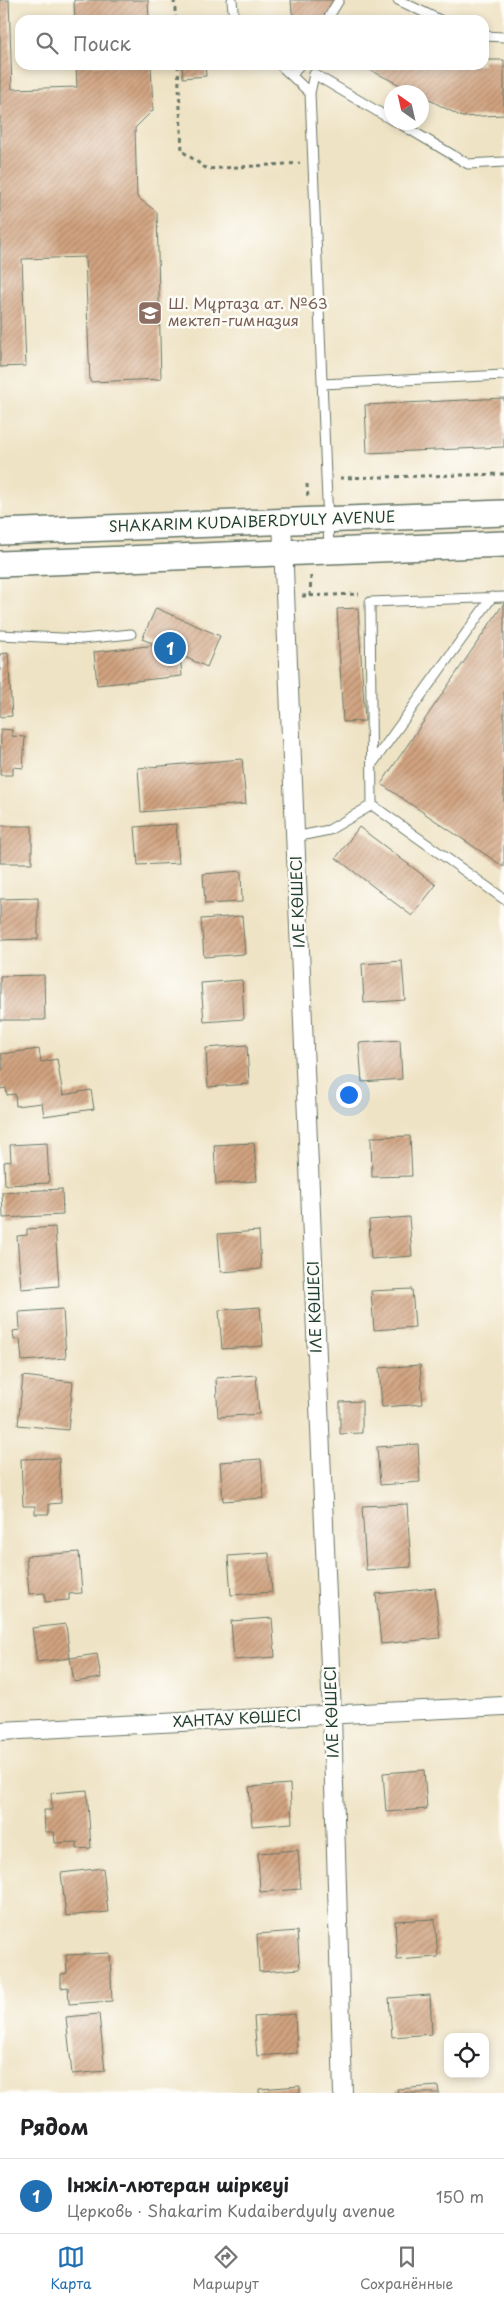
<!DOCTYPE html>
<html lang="ru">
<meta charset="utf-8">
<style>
:root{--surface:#fff;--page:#f6f6f6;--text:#202124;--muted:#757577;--line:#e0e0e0;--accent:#1f6fb2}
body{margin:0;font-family:"Playpen Sans",sans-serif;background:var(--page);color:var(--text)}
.controls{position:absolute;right:15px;bottom:15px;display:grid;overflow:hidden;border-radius:10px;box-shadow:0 2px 8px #0003}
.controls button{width:45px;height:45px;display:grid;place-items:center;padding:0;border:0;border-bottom:1px solid var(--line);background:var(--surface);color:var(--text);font:25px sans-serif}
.compass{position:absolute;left:384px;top:85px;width:45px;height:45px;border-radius:50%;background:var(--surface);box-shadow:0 2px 8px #0003;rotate:326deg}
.you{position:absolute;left:348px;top:1094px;width:18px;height:18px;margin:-12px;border:4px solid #fff;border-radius:50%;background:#1a73e8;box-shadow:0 0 0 8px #1a73e833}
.badge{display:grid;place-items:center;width:32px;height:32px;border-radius:50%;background:var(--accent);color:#fff;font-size:16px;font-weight:700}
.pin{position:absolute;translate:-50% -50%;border:2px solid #fff;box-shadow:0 1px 5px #0006}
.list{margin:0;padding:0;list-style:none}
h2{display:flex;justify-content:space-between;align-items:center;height:65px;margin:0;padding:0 20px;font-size:21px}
h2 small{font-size:16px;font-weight:400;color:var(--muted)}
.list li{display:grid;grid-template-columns:32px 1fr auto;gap:15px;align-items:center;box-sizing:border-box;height:75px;padding:0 20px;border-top:1px solid var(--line)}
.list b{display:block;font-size:19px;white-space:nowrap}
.list p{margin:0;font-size:16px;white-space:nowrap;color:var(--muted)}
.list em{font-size:16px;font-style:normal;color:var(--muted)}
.icon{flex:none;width:28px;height:28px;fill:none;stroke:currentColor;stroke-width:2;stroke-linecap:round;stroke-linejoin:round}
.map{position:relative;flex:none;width:504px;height:2093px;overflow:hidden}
.search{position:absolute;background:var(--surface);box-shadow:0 2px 8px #0003;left:15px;right:15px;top:15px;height:55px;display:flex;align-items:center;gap:12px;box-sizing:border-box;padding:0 18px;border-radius:15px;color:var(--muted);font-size:19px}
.sheet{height:140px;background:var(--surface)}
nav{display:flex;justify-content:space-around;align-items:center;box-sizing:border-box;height:70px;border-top:1px solid var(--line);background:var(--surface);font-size:14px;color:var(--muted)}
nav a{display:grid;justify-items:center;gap:2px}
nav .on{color:var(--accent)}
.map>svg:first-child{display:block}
.building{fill:url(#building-hatch)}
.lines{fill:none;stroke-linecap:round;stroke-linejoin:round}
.service-casing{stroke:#687767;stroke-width:11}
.minor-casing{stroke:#687767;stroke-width:20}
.secondary-casing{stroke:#687767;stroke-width:28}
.path{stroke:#687767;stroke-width:3;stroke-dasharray:4 4;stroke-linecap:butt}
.service{stroke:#fff;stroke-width:9}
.minor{stroke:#fff;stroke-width:18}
.secondary{stroke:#fff;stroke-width:25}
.labels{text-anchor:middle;stroke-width:5;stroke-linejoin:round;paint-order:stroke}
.education-label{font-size:15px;fill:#785e54;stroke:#fdfcf7;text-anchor:start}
.street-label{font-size:15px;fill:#1f3d34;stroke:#fdfcf7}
</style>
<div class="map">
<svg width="504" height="2093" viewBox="0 0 504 2093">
<defs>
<pattern id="building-hatch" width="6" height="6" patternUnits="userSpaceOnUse" patternTransform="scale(1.25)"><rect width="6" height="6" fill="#d1a380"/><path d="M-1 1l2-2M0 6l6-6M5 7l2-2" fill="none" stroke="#a9866a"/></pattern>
</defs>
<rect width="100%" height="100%" fill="#fdfcf7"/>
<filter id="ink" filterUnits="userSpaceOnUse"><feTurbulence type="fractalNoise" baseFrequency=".02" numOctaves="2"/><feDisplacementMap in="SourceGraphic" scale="10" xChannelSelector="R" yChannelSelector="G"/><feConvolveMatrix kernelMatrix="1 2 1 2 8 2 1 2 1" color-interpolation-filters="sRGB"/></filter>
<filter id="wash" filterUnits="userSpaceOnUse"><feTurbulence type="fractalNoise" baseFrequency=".0096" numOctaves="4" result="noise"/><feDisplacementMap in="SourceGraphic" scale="20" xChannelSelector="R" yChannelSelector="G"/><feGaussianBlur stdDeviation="1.12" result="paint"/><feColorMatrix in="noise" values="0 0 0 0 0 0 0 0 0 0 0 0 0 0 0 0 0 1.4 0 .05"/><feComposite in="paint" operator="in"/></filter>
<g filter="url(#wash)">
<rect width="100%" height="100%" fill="#efe3c5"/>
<g id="blocks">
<path class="building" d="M 0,0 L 9,0 L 12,89 L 77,87 L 76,65 L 151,65 L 153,110 L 135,128 L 137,197 L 157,212 L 161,379 L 90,382 L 85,257 L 22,259 L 26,366 L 0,367 Z
M 74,0 L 148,0 L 149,20 L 75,20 Z
M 291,0 L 338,0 L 326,20 L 305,20 L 292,13 Z
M 484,60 L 504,60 L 504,115 L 462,117 L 422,96 L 422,92 L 414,92 L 360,65 L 484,65 Z
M 182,65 L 205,65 L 206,76 L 183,78 Z
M 504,398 L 504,447 L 367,453 L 365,405 Z
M 504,603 L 504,867 L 381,784 Z
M 156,608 L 220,636 L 207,667 L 180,655 L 182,676 L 97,685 L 94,652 L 157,645 L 142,639 Z
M 358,608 L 365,721 L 343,722 L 337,609 Z
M 8,653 L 12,716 L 0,717 L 0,654 Z
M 1,729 L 12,730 L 12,736 L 25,737 L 23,768 L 13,767 L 13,775 L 0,775 Z
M 242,759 L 246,804 L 141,812 L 138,768 Z
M 176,824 L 179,863 L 138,865 L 135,827 Z
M 0,826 L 32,826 L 32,863 L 0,863 Z
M 359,827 L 436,885 L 412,916 L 336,858 Z
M 241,871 L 242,902 L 205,904 L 203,874 Z
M 38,898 L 38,939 L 0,940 L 0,899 Z
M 242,916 L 245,954 L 204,957 L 201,919 Z
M 402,961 L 405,1000 L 364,1003 L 362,964 Z
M 44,975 L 45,1020 L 0,1020 L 0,976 Z
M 242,980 L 244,1019 L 204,1022 L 201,983 Z
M 400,1040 L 402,1079 L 362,1082 L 359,1043 Z
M 247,1045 L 249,1084 L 208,1087 L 206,1048 Z
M 39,1049 L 41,1062 L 57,1059 L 63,1095 L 91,1090 L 94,1109 L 44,1116 L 42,1103 L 16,1106 L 15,1094 L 7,1095 L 6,1088 L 0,1089 L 0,1069 L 3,1069 L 1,1054 Z
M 410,1136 L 412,1176 L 372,1177 L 371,1137 Z
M 47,1143 L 49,1183 L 5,1185 L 4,1162 L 11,1161 L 10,1145 Z
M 254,1143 L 257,1181 L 216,1184 L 214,1145 Z
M 62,1189 L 63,1215 L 3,1218 L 2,1192 Z
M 409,1217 L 412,1256 L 371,1259 L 369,1220 Z
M 55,1227 L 59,1286 L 21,1289 L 17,1236 L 27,1235 L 27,1229 Z
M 259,1231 L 261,1269 L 221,1272 L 218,1234 Z
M 412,1289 L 415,1327 L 374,1330 L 371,1291 Z
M 260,1307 L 263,1346 L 222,1349 L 219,1310 Z
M 63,1309 L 66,1358 L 22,1361 L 20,1339 L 14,1340 L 13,1331 L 20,1330 L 19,1312 Z
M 420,1365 L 423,1404 L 382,1407 L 379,1368 Z
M 256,1375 L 259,1414 L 218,1417 L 216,1378 Z
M 23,1376 L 73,1382 L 68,1430 L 18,1425 Z
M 362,1401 L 362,1433 L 340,1434 L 340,1402 Z
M 418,1444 L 420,1482 L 380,1485 L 377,1447 Z
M 59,1458 L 61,1503 L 49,1504 L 49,1514 L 35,1514 L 35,1506 L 23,1506 L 21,1459 Z
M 261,1459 L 264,1498 L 223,1501 L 220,1462 Z
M 407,1504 L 411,1567 L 366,1570 L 362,1506 Z
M 79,1552 L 82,1593 L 69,1594 L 69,1600 L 45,1602 L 45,1593 L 29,1594 L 26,1556 Z
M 269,1553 L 272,1592 L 231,1595 L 228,1556 Z
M 435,1588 L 440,1638 L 381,1644 L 376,1594 Z
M 272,1618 L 275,1657 L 234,1660 L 231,1621 Z
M 66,1624 L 70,1658 L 37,1662 L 32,1628 Z
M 97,1654 L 101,1678 L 74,1682 L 70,1658 Z
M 424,1770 L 427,1809 L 386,1812 L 383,1773 Z
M 290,1784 L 292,1823 L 252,1826 L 249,1787 Z
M 87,1790 L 91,1848 L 77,1849 L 77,1842 L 55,1843 L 54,1832 L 45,1832 L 44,1810 L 52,1810 L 51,1793 Z
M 298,1850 L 301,1889 L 260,1892 L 258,1853 Z
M 103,1868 L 108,1912 L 66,1916 L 61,1873 Z
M 435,1919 L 438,1957 L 397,1960 L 395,1921 Z
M 297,1931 L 300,1969 L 259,1972 L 257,1934 Z
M 110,1953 L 112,2001 L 69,2004 L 68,1987 L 61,1988 L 61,1974 L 67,1973 L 66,1955 Z
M 430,1995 L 432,2034 L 392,2037 L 389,1998 Z
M 99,2014 L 105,2071 L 72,2074 L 66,2017 Z
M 295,2014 L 297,2053 L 257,2056 L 254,2017 Z
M 300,2086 L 300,2093 L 259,2093 L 259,2089 Z
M 438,2086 L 439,2093 L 398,2093 L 397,2089 Z"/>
</g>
</g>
<g filter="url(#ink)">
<use href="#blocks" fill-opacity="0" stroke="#687767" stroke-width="1"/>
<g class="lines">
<defs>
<path id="service" d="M 232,0 L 234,20
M 398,0 L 440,20
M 327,20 L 339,0
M 484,36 L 504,37
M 280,65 L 310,93 L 329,548
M 292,76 L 299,65
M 310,93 L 314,74 L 392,120
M 397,122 L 468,164 L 504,162
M 323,384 L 504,375
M 504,597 L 370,602 L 372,805 L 504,899
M 0,635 L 82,639 L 131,634
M 372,764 L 492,597
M 295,837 L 329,830 L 372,805"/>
<path id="minor" d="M 282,521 L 332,1715 L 343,2093
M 0,1731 L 504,1706"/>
<path id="secondary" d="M 0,532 L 504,513
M 0,564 L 504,544"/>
</defs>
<use href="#service" class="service-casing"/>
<use href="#minor" class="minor-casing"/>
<use href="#secondary" class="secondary-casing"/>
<path class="path" d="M 174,0 L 176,20
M 178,65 L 182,151 L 207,169 L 300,163
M 340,478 L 504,474
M 307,484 L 308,499
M 302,596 L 359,594
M 310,596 L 311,575"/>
<use href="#service" class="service"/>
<use href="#minor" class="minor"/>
<use href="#secondary" class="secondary"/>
</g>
</g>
<defs>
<symbol id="school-square" viewBox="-11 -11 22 22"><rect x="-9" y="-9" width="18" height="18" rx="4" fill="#8d6e63" stroke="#fdfcf7"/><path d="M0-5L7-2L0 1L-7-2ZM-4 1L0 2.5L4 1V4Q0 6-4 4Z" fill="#fff"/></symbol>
</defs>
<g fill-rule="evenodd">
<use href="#school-square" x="136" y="299" width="28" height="28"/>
</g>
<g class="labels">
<g class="education-label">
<text x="168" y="309">Ш. Мұртаза ат. №63<tspan x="168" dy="17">мектеп-гимназия</tspan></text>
</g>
<g class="street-label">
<text transform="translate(252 522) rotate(-2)" y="5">SHAKARIM KUDAIBERDYULY AVENUE</text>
<text transform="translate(298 902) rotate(-92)" y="5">ІЛЕ КӨШЕСІ</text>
<text transform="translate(315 1307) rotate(-92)" y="5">ІЛЕ КӨШЕСІ</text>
<text transform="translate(332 1712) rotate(-92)" y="5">ІЛЕ КӨШЕСІ</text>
<text transform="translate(237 1719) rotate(-3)" y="5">ХАНТАУ КӨШЕСІ</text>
</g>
</g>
</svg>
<div class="controls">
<button><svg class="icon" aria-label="locate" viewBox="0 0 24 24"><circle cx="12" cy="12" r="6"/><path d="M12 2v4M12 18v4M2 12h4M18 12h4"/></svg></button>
</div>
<svg class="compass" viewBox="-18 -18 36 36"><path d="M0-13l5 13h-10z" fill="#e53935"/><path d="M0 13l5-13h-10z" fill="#757577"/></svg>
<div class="you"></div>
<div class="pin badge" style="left:170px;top:648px">1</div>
<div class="search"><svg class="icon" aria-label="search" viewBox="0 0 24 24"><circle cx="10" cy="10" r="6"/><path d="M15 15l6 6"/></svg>Поиск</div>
</div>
<section class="sheet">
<h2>Рядом<small></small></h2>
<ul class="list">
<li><span class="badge">1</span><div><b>Інжіл-лютеран шіркеуі</b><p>Церковь · Shakarim Kudaiberdyuly avenue</p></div><em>150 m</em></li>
</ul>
</section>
<nav>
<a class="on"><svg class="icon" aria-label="map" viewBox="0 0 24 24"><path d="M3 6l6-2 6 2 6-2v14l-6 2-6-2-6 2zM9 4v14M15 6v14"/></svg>Карта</a>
<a><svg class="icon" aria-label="directions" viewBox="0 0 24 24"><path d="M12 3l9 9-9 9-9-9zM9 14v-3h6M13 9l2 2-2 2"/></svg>Маршрут</a>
<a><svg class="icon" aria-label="saved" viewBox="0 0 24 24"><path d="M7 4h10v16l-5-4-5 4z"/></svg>Сохранённые</a>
</nav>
